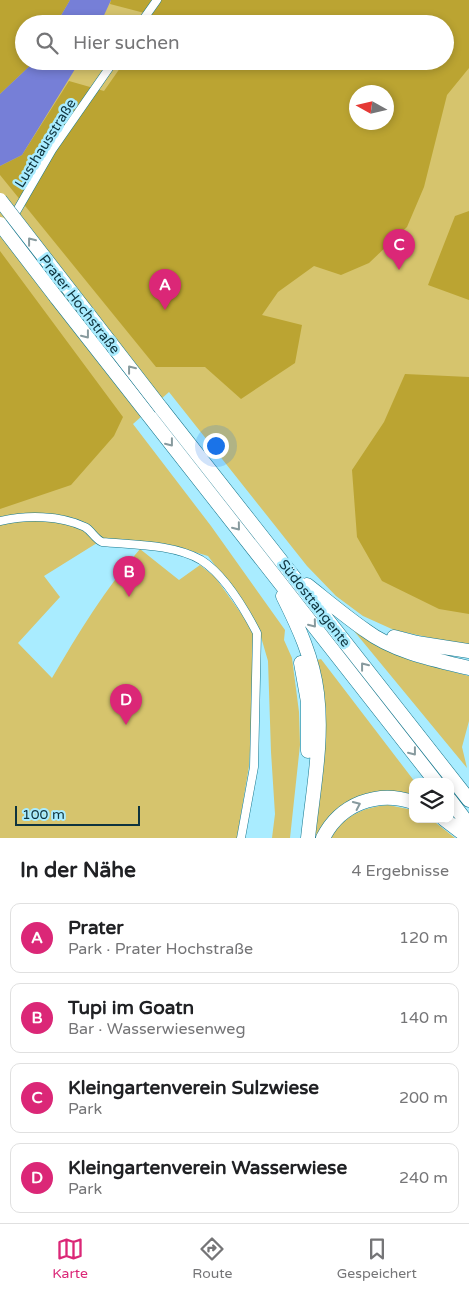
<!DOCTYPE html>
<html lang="de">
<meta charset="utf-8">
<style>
:root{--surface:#fff;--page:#f2f2f2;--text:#202124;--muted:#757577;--line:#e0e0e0;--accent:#db2777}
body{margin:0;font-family:"Varela Round",sans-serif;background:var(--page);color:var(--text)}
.controls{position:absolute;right:15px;bottom:15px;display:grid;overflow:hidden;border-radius:10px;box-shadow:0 2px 8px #0003}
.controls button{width:45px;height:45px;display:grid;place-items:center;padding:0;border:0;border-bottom:1px solid var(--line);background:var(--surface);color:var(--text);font:25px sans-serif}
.compass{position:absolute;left:349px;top:85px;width:45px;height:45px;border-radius:50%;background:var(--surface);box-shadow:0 2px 8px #0003;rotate:278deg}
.scale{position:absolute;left:15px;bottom:12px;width:125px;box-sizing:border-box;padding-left:5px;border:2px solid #0f343e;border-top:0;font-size:14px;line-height:18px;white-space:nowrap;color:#0f343e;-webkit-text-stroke:4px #a9ecff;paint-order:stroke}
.you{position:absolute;left:215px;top:445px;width:18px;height:18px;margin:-12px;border:4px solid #fff;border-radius:50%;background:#1a73e8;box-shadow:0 0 0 8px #1a73e833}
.badge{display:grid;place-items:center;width:32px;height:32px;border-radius:50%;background:var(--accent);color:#fff;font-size:16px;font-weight:700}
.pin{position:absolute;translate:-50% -41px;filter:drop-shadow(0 1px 2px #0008)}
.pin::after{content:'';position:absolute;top:26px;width:18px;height:15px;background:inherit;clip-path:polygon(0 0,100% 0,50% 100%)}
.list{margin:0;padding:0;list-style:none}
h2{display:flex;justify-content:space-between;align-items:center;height:65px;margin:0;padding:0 20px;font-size:21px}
h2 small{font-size:16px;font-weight:400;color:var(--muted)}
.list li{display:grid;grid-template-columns:32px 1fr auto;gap:15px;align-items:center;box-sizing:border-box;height:70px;margin:0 10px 10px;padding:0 10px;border:1px solid var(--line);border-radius:10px}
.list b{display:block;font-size:19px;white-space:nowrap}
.list p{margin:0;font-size:16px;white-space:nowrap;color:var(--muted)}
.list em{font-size:16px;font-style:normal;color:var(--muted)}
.icon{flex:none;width:28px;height:28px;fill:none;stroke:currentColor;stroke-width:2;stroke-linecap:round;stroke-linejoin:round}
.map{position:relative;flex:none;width:469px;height:838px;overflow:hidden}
.search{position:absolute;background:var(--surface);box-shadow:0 2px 8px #0003;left:15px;right:15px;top:15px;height:55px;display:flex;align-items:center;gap:12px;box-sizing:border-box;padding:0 18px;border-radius:28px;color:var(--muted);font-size:19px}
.sheet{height:385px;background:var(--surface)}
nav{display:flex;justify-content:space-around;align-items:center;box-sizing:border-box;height:70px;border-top:1px solid var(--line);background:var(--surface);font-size:14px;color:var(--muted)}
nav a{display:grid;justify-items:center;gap:2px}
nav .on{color:var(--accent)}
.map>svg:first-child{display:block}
.green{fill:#d6c46d;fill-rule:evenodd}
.forest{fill:#bba432;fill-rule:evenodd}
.water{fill:#767fd7}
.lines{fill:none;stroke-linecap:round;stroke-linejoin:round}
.street-casing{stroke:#17788e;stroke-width:9}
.highway-casing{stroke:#17788e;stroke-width:15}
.street{stroke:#fff;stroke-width:8}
.highway{stroke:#fff;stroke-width:14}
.highway-bridge-casing{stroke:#17788e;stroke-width:15;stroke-linecap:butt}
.highway-bridge{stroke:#fff;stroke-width:14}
.oneway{stroke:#879a9e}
.labels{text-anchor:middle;stroke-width:5;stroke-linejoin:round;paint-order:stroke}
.street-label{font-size:14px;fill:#0f343e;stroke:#a9ecff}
</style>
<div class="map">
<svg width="469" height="838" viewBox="0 0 469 838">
<rect width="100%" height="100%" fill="#a9ecff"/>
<path class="green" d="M 0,0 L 469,0 L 469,646 L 394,630 L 363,616 L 336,596 L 307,566 L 169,392 L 133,424 L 211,526 L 285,630 L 284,640 L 292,658 L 299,712 L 300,745 L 290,838 L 272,838 L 275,814 L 271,752 L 268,661 L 261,637 L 250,612 L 208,556 L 171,545 L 105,538 L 44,576 L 60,597 L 18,643 L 52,678 C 79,632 105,589 140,549 L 179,580 L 200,565 L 215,577 L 253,630 L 254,684 L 249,766 L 237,838 L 0,838 ZM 24,24 L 445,24 L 445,61 L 24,61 ZM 356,92 L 386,92 L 386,122 L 356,122 Z
M 354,631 L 372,643 L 412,661 L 469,676 L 469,721 L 462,747 L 467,768 Z
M 321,659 L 415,782 L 413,782 L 413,799 L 381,794 L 319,838 L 315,838 L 324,747 L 317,660 Z
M 388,805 L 413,810 L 413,819 L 431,819 L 455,838 L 331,838 C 343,816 364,807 388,805 Z"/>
<path class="forest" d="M 0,0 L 70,0 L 56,24 L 24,24 L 24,61 L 35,61 L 0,94 Z
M 111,0 L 469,0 L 469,68 L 447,95 L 424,187 L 407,227 L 369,263 L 341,275 L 314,266 L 278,292 L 262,315 L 302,325 L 295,363 L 241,399 L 205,367 L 156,367 L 0,175 L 0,166 L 22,155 L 69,81 L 104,91 L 125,61 L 445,61 L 445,24 L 151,24 L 156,16 L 110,4 ZM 356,92 L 386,92 L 386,122 L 356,122 Z
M 469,211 L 469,300 L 428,285 L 455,216 Z
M 0,251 L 123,417 L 114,436 L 71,485 L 0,509 Z
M 405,374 L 469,377 L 469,614 L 439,609 L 382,581 L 357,537 L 352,470 L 384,422 Z"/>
<path class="water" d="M 70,0 L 111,0 L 100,24 L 56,24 Z
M 35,61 L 80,61 L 22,155 L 0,166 L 0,94 Z"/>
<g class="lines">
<defs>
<path id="street" d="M 140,24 L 157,0
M 12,219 L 52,150 L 114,61
M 0,521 C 26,515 60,515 85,527 C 92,531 94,538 102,542 C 133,545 173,544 201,560 C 225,575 244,608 257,633 L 254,767 L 241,838"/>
<path id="highway" d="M 56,297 L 436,782
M 161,408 L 469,800
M 307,585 C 326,600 345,616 365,630 C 394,652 435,660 469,668
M 283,596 C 298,626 313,658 317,693 C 323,741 313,790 308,838
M 394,637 L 417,643 L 469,651
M 301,663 L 308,702 L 308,751
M 450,800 L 469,825
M 444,819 L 469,838
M 323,838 C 340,804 377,790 413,802"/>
</defs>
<use href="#street" class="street-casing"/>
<use href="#highway" class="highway-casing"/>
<use href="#street" class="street"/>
<use href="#highway" class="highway"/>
<defs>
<path id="highway-bridge" d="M 0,200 L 161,408
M 0,224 L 56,297"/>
</defs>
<use href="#highway-bridge" class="highway-bridge-casing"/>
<use href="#highway-bridge" class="highway-bridge"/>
</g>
<defs><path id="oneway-chevron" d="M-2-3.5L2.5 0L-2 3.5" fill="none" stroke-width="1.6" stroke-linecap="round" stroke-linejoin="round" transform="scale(1.25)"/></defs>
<g class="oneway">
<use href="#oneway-chevron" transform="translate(31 241) rotate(-128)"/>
<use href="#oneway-chevron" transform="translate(86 335) rotate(52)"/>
<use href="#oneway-chevron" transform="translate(131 369) rotate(-128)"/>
<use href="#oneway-chevron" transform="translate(170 443) rotate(52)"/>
<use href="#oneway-chevron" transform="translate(237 527) rotate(51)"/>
<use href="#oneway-chevron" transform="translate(313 624) rotate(51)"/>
<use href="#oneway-chevron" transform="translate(364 666) rotate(-128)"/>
<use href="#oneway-chevron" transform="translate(413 752) rotate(52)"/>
<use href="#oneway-chevron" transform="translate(357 805) rotate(-25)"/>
</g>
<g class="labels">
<g class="street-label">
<text transform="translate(45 143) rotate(-58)" y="5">Lusthausstraße</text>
<text transform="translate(80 304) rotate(52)" y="5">Prater Hochstraße</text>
<text transform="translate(315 603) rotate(52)" y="5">Südosttangente</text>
</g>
</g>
</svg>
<div class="controls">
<button><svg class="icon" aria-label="layers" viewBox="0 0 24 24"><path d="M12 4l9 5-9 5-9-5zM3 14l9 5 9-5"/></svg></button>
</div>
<svg class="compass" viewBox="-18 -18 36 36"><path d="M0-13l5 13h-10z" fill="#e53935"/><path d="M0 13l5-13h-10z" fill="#757577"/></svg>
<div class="scale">100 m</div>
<div class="you"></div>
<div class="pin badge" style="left:165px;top:310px">A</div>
<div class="pin badge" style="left:129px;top:597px">B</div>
<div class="pin badge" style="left:399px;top:270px">C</div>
<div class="pin badge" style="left:126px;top:725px">D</div>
<div class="search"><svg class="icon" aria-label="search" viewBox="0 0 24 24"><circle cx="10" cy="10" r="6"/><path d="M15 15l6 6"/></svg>Hier suchen</div>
</div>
<section class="sheet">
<h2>In der Nähe<small>4 Ergebnisse</small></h2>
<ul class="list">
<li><span class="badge">A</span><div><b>Prater</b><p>Park · Prater Hochstraße</p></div><em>120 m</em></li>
<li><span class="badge">B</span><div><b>Tupi im Goatn</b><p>Bar · Wasserwiesenweg</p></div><em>140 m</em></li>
<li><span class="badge">C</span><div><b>Kleingartenverein Sulzwiese</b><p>Park</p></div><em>200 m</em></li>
<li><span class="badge">D</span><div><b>Kleingartenverein Wasserwiese</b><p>Park</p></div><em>240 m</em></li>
</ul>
</section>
<nav>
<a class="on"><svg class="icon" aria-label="map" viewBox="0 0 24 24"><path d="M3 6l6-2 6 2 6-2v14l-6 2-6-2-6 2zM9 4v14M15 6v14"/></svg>Karte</a>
<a><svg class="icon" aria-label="directions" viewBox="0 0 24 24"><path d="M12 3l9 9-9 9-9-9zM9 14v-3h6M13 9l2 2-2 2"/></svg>Route</a>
<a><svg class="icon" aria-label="saved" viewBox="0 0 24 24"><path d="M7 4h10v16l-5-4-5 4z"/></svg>Gespeichert</a>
</nav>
